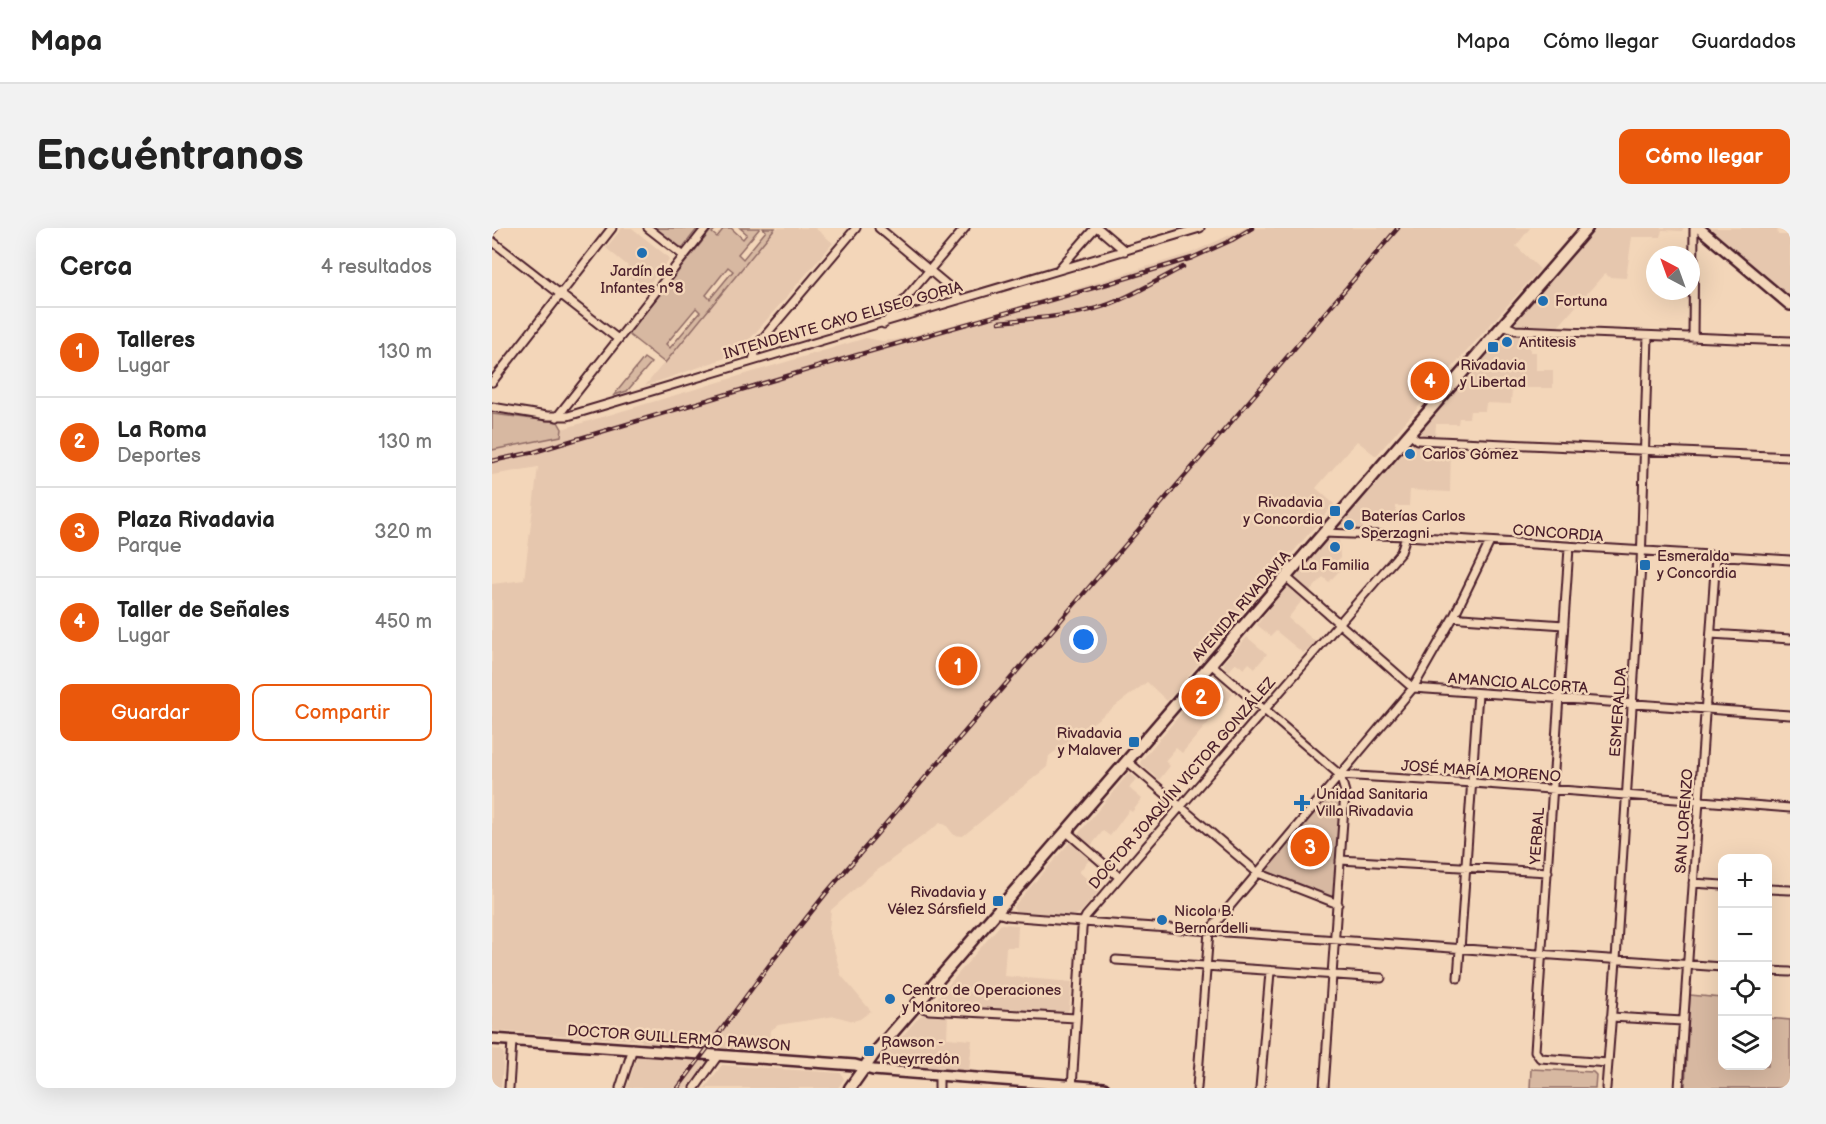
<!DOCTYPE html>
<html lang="es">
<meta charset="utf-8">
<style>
:root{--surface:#fff;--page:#f2f2f2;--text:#222;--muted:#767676;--line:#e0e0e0;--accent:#ea580c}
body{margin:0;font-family:"Balsamiq Sans",sans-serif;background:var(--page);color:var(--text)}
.controls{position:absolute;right:18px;bottom:18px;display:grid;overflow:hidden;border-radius:12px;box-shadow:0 6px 24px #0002}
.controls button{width:54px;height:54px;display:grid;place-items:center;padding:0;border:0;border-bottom:2px solid var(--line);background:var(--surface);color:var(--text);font:30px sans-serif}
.compass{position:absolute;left:1154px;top:18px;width:54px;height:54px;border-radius:50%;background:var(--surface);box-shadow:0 6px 24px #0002;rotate:319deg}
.you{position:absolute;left:592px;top:412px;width:21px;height:21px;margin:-15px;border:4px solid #fff;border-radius:50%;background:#1a73e8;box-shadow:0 0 0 9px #1a73e833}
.badge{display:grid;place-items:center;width:39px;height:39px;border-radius:50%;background:var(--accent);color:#fff;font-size:20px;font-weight:700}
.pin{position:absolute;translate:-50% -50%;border:3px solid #fff;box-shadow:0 2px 6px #0006}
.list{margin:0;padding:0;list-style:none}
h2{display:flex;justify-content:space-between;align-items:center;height:78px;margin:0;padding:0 24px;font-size:26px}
h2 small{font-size:20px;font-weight:400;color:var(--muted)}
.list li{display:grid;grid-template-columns:39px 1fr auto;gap:18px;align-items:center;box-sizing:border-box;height:90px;padding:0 24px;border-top:2px solid var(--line)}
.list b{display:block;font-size:22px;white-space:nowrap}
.list p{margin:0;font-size:20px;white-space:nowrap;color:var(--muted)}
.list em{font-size:20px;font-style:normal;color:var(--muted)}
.actions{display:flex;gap:12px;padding:18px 24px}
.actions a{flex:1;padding:14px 0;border:2px solid var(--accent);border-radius:12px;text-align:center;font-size:21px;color:var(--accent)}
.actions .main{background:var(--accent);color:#fff}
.icon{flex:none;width:33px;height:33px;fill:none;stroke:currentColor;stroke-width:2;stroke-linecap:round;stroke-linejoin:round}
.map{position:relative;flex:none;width:1298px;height:860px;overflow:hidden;border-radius:12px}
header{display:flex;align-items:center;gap:36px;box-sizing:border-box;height:84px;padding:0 30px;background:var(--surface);border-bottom:2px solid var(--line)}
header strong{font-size:28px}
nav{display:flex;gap:33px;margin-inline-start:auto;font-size:21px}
.intro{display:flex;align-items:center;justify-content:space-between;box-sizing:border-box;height:144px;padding:0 36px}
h1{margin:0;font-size:42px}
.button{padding:15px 27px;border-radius:12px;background:var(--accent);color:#fff;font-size:21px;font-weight:700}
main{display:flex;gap:36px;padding:0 36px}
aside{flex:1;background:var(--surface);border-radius:12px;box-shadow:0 6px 24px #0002}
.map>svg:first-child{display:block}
.built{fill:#e6c7ae}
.green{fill:#d7b8a1;stroke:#906c66;stroke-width:1.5;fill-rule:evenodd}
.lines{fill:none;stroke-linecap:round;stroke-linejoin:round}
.street-casing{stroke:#4a1f2b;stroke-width:11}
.secondary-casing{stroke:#4a1f2b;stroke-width:14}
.primary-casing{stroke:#4a1f2b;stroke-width:15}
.street{stroke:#f3d6b9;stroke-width:7}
.secondary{stroke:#f3d6b9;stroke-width:9}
.primary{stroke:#f3d6b9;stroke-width:10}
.rail-casing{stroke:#4a1f2b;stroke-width:4.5}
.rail{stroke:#f3d6b9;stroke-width:2;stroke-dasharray:7;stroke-linecap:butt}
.poi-dot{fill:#1f6fb2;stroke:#f3d6b9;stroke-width:2}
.labels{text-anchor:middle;stroke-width:5;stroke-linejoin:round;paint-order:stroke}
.poi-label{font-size:15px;fill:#4a1f2b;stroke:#f3d6b9;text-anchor:start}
.street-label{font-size:15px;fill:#4a1f2b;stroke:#f3d6b9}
</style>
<header>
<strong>Mapa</strong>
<nav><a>Mapa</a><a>Cómo llegar</a><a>Guardados</a></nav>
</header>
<div class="intro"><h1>Encuéntranos</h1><a class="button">Cómo llegar</a></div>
<main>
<aside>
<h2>Cerca<small>4 resultados</small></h2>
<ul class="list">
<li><span class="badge">1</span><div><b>Talleres</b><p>Lugar</p></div><em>130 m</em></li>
<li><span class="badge">2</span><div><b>La Roma</b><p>Deportes</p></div><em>130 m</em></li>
<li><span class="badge">3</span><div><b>Plaza Rivadavia</b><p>Parque</p></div><em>320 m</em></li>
<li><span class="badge">4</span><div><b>Taller de Señales</b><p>Lugar</p></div><em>450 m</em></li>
</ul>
<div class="actions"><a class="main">Guardar</a><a>Compartir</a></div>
</aside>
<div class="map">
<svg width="1298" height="860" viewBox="0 0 1298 860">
<rect width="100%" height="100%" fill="#f3d6b9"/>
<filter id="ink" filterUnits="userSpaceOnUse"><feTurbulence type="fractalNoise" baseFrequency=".0167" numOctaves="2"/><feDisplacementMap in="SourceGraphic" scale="12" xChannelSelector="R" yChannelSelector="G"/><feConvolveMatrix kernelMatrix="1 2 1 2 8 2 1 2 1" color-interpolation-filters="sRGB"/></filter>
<g filter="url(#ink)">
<path class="built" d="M 130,0 L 140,0 L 176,29 L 177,32 L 152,62 L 131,45 L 136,38 L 114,20 Z
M 283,0 L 323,0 L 341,15 L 245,126 L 153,158 Z
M 753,0 L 1038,0 L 1024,18 L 1048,41 L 966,133 L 884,228 L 865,213 L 824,260 L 842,276 L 675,473 L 655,454 L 557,528 L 555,539 L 471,608 L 462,607 L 454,597 L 448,595 L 379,647 L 339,682 L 337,702 L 349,747 L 379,783 L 368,791 L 361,793 L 343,788 L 286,797 L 278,803 L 276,826 L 224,819 L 196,860 L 135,860 L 150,812 L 0,803 L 0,356 L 32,352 L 46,239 L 0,247 L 0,222 L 68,208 L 70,201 L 374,110 L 390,113 L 403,112 L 509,84 L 699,25 Z
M 1102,0 L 1192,0 L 1190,3 L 1170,2 L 1168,9 L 1140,9 L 1134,50 L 1117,49 L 1113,45 L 1065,100 L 1024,96 L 1024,90 Z
M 1212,0 L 1285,0 L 1286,7 L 1298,7 L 1298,73 Z
M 1014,105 L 1038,106 L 1038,124 L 1044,124 L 1044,142 L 1061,142 L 1061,160 L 1020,160 L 1019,176 L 994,175 L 993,183 L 978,183 L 977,190 L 967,190 L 966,196 L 944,196 L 943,209 L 930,207 L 929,201 Z
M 918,214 L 959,220 L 958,264 L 918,262 L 917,278 L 904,278 L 904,291 L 872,290 L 871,300 L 849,302 L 848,294 Z
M 837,309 L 847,310 L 848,330 L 843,337 L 849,341 L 837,354 L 831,349 L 817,365 L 801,349 Z
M 797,358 L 812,370 L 796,390 L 825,415 L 811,425 L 784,403 L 779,408 L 765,397 L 793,359 Z
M 755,409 L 775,426 L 763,440 L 757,435 L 752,441 L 744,435 L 737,443 L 732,438 L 732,435 Z
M 722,449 L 741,466 L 690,525 L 684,520 L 673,533 L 678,538 L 667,552 L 648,535 L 649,533 L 719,450 Z
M 636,546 L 639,546 L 645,551 L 637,560 L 650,571 L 640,584 L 637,582 L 618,608 L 611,603 L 598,619 L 586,609 L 586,606 Z
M 577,615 L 580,615 L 598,631 L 587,644 L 608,662 L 588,685 L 582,688 L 523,683 L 521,679 Z
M 509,696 L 526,697 L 525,719 L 514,719 L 512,748 L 580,754 L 577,781 L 575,784 L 444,776 L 446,769 Z
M 434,785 L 456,787 L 455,810 L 480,812 L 477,844 L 387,838 L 387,835 L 427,789 Z
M 0,821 L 9,822 L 12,826 L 9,860 L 0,860 Z
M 230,837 L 349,845 L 352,851 L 346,860 L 213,860 Z"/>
<path class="green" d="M 162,0 L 206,0 L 191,19 L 186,19 Z
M 221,0 L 224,0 L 220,5 L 225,9 L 232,0 L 239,0 L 251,11 L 255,6 L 248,0 L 268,0 L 246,26 L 251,31 L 274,3 L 271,0 L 283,0 L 173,135 L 136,106 ZM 236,39 L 241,43 L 218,71 L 214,67 ZM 204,80 L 208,84 L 178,120 L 174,116 Z
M 152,130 L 159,135 L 135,163 L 122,167 Z
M 0,186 L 66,194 L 70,201 L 69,208 L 0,222 Z
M 848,547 L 848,632 L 846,676 L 766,645 Z
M 1198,767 L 1230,770 L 1230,838 L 1276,838 L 1276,790 L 1298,792 L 1298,860 L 1193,860 Z
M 1039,841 L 1101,844 L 1104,847 L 1103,860 L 1038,860 Z"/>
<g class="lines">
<defs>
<path id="street" d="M 156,0 L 192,28
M 387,0 L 461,62 L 467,71
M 606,0 L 633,23
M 0,1 L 1,0
M 0,13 L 126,111
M 567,41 L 603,0
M 392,96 L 473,0
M 1012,97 L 1023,102 L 1298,113
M 1201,110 L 1202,0
M 261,132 L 266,116 L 364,0
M 0,154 L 120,0
M 0,179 L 55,188 L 76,188 L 708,0
M 65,189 L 214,0
M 917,206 L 925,212 L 1298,229
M 832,305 L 914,308 L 1298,332
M 1077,320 L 1043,823 L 1048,830 L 1116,835
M 794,349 L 921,460 L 1298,487
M 962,388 L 970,390 L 1072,397
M 1219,406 L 1298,411
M 719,436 L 848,547 L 981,555 L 1298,580
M 635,533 L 766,645 L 846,676
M 575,604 L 627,649
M 848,632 L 1056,644
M 1201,655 L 1230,657
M 1276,661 L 1298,662
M 505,685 L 515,688 L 591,694 L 1230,739
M 624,732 L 889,750
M 1276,743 L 1298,744
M 966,750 L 986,465
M 424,778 L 437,782 L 584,790
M 1119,789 L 1191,793
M 17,860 L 20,813
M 128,860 L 141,820
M 203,860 L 225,829
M 447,860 L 447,848
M 580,860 L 590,701 L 591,694 L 594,688 L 909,324 L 914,308
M 705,860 L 717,703 L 921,460 L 962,388 L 998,314
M 768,860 L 778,744
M 832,860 L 853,564 L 848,547
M 1114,860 L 1124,732 L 1149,337 L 1156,108
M 1187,860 L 1224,328"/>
<path id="secondary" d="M 1207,0 L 1298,77
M 0,811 L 363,837 L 381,842 L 612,860"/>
<path id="primary" d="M 358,860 L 382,826 L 1095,0"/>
</defs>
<use href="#street" class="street-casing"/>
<use href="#secondary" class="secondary-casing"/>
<use href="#primary" class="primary-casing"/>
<use href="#street" class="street"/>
<use href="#secondary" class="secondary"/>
<use href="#primary" class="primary"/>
<defs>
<path id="rail" d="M 507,94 C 541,90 579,89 612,78 C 640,69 665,52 691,39
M 0,233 L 42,224 L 362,128 L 615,56 L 700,30 L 740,12 L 760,0
M 186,860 L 281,732 L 335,664 L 906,0"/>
</defs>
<use href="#rail" class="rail-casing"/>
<use href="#rail" class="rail"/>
</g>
</g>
<g class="poi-dot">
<circle cx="150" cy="25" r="6"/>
<circle cx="1051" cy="73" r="6"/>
<circle cx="1015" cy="114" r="6"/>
<rect x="995" y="113" width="12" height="12" rx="3"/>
<circle cx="918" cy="226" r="6"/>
<rect x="837" y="277" width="12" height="12" rx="3"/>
<circle cx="857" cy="297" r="6"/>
<circle cx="843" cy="319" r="6"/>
<rect x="1147" y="331" width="12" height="12" rx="3"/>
<rect x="636" y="508" width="12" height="12" rx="3"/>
<path d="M807 566h6v6h6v6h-6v6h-6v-6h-6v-6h6z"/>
<rect x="500" y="667" width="12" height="12" rx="3"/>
<circle cx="670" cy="692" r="6"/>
<circle cx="398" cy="771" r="6"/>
<rect x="371" y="817" width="12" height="12" rx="3"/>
</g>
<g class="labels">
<g class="poi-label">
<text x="150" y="48" text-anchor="middle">Jardín de<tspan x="150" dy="17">Infantes n°8</tspan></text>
<text x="1063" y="78">Fortuna</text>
<text x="1027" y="119">Antitesis</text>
<text x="1001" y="142" text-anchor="middle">Rivadavia<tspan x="1001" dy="17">y Libertad</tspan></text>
<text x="930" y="231">Carlos Gómez</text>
<text x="831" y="279" text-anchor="end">Rivadavia<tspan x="831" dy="17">y Concordia</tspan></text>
<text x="869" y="293">Baterías Carlos<tspan x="869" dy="17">Sperzagni</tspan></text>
<text x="1165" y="333">Esmeralda<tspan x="1165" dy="17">y Concordia</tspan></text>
<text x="843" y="342" text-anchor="middle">La Familia</text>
<text x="630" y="510" text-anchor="end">Rivadavia<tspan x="630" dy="17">y Malaver</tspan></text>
<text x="824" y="571">Unidad Sanitaria<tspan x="824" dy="17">Villa Rivadavia</tspan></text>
<text x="494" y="669" text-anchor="end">Rivadavia y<tspan x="494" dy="17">Vélez Sársfield</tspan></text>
<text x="682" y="688">Nicola B.<tspan x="682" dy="17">Bernardelli</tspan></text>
<text x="410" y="767">Centro de Operaciones<tspan x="410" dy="17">y Monitoreo</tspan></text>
<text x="389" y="819">Rawson -<tspan x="389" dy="17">Pueyrredón</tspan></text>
</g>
<g class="street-label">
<text transform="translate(351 92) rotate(-16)" y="5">INTENDENTE CAYO ELISEO GORIA</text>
<text transform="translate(1066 305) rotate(4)" y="5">CONCORDIA</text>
<text transform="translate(749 378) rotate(-49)" y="5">AVENIDA RIVADAVIA</text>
<text transform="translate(1026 455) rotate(4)" y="5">AMANCIO ALCORTA</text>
<text transform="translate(1126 484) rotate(-86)" y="5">ESMERALDA</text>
<text transform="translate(989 543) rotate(4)" y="5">JOSÉ MARÍA MORENO</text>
<text transform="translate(690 555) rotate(-49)" y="5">DOCTOR JOAQUÍN VICTOR GONZÁLEZ</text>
<text transform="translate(1192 593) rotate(-86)" y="5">SAN LORENZO</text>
<text transform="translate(1045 608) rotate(-86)" y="5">YERBAL</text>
<text transform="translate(187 810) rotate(4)" y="5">DOCTOR GUILLERMO RAWSON</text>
</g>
</g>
</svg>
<div class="controls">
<button>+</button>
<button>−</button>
<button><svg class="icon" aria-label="locate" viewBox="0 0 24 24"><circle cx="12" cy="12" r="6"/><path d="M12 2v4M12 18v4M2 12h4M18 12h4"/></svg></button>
<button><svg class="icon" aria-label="layers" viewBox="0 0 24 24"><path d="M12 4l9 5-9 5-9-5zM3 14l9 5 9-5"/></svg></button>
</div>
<svg class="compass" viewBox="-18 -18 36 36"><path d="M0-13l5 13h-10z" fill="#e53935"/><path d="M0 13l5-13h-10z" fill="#767676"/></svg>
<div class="you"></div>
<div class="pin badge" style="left:466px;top:438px">1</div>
<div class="pin badge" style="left:709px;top:469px">2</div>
<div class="pin badge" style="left:818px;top:619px">3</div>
<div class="pin badge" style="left:938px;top:153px">4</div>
</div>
</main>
